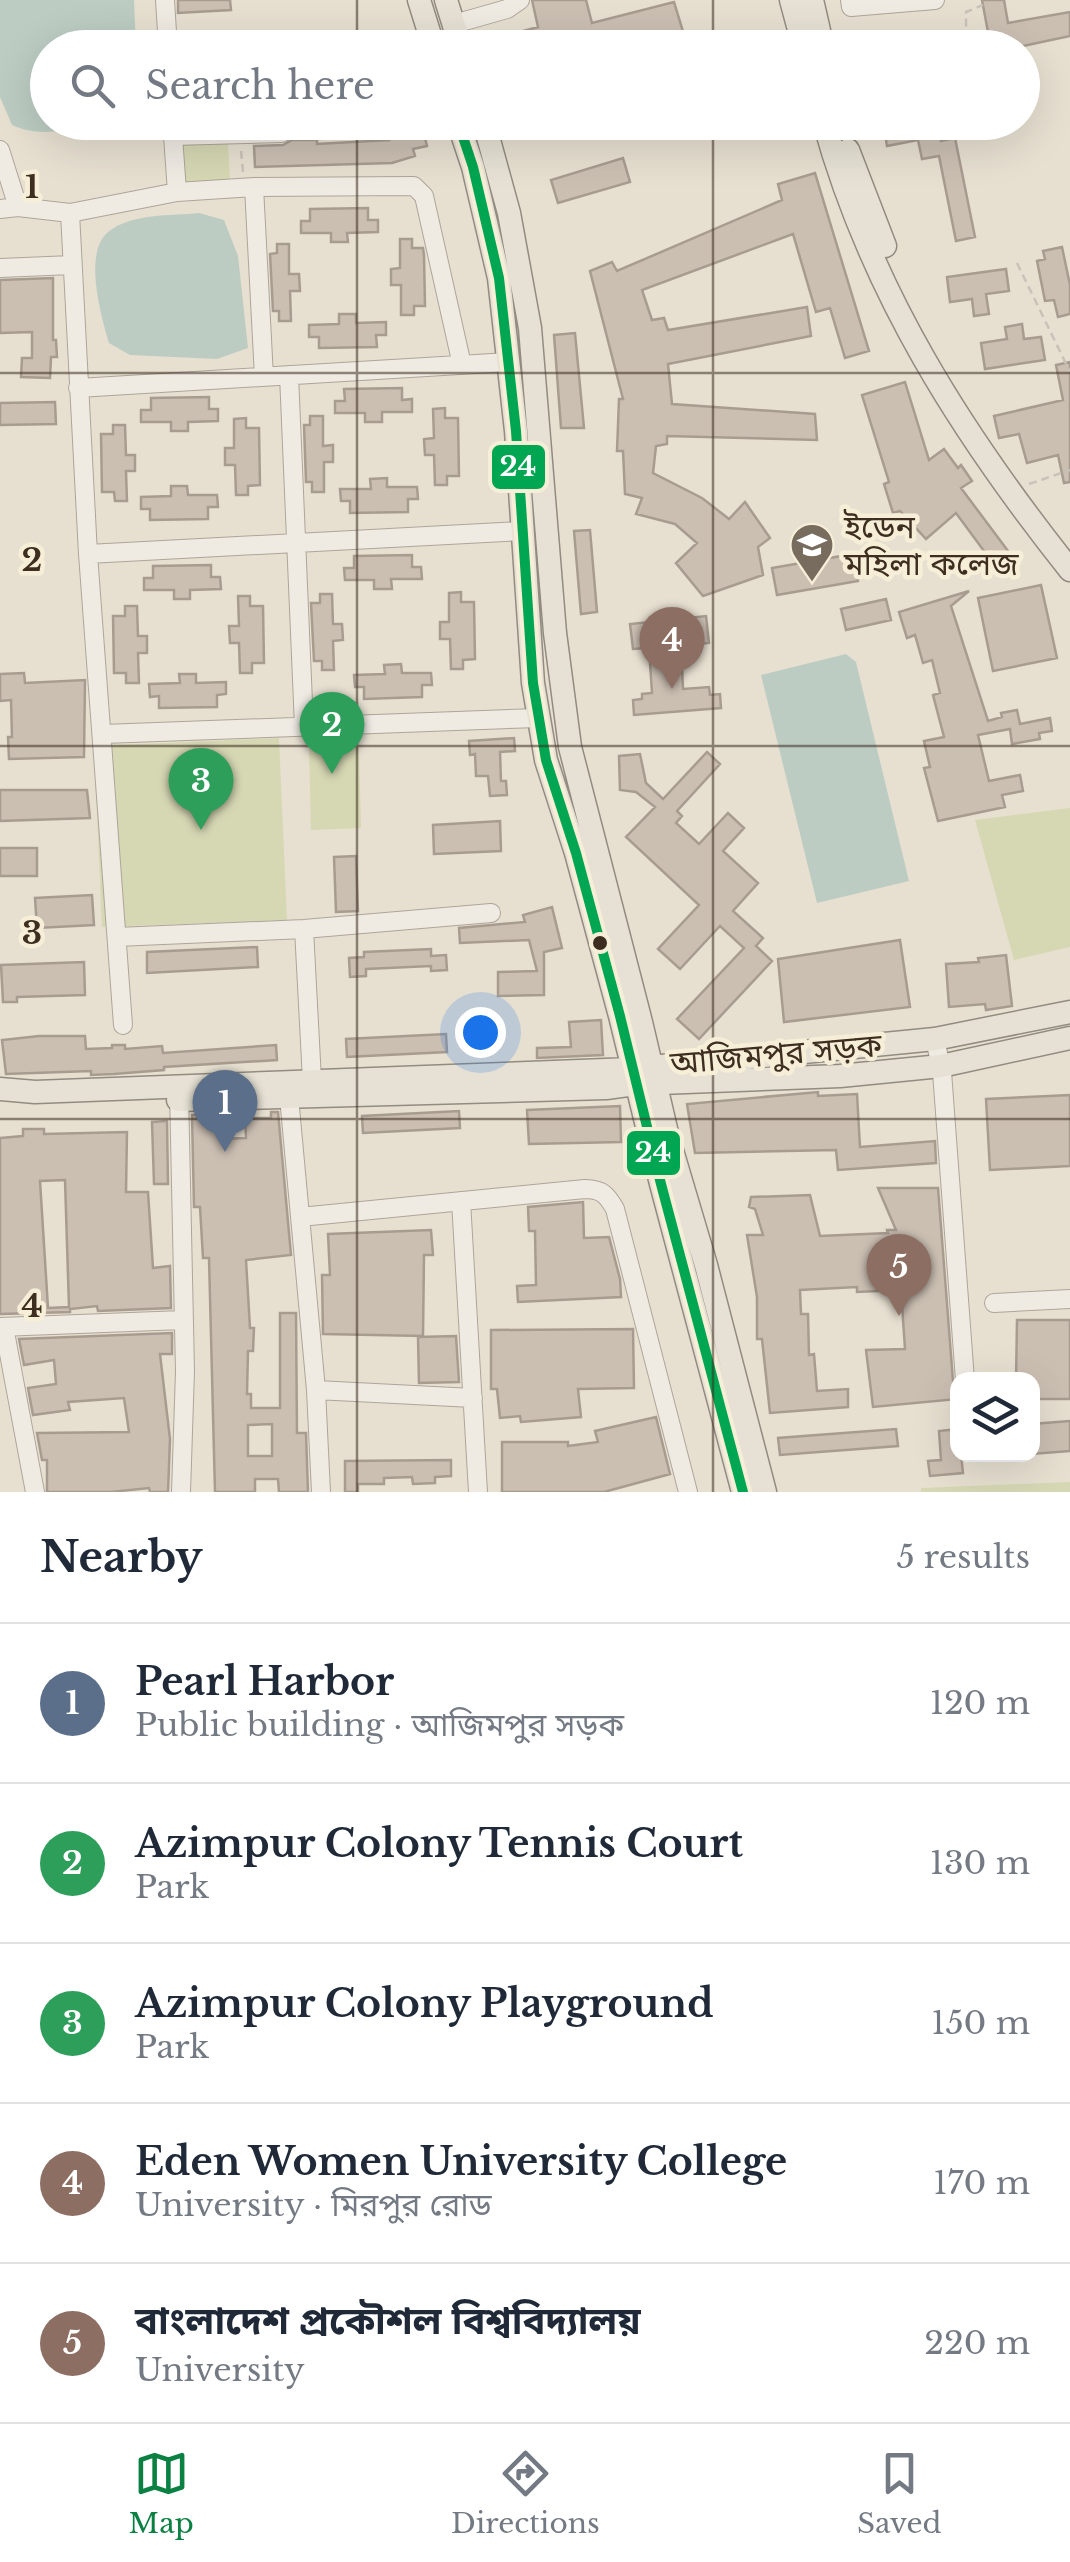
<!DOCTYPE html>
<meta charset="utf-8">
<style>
:root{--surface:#fff;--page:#f6f6f7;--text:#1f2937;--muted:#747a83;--line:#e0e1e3;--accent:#0b8043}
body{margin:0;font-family:"Libre Baskerville","Noto Sans Bengali",serif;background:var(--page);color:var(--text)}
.controls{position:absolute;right:30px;bottom:30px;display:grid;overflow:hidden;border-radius:20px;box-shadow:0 10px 40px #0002}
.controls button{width:90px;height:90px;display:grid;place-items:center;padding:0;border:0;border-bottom:2px solid var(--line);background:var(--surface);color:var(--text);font:50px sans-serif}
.you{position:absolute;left:480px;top:1032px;width:35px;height:35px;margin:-25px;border:8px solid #fff;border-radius:50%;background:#1a73e8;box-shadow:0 0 0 15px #1a73e833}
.badge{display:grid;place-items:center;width:65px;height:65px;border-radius:50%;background:var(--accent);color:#fff;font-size:32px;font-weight:700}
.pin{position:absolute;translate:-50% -82px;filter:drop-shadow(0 2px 5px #0008)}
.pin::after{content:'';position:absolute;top:52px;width:35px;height:30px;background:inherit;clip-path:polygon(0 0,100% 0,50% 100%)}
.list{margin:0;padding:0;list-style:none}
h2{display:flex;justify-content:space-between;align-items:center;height:130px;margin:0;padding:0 40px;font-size:42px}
h2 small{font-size:32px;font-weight:400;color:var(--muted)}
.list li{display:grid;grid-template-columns:65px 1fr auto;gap:30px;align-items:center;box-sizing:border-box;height:160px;padding:0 40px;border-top:2px solid var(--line)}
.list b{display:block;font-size:38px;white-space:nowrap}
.list p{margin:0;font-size:32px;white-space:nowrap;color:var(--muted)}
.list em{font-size:32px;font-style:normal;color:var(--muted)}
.icon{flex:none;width:55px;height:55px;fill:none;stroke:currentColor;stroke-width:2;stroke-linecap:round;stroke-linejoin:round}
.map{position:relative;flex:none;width:1070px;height:1492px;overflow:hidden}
.search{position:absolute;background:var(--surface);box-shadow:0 10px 40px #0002;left:30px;right:30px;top:30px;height:110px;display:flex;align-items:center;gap:25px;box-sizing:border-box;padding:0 35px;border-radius:55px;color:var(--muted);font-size:38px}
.sheet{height:930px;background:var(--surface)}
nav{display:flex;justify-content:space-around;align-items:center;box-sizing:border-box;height:140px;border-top:2px solid var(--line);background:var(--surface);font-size:28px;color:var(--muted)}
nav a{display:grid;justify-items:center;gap:5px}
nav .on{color:var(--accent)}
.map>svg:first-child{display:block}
.green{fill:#d6d7b3}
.water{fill:#bcccc2}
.building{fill:#cbbfb2;stroke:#a89c90;stroke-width:2.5;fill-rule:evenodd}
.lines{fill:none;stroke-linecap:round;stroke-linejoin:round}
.minor-casing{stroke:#ada599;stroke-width:20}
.major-casing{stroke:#928b80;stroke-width:25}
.path{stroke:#c8c2b9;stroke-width:2.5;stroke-dasharray:8 5;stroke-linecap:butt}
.minor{stroke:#efebe3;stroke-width:18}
.major{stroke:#e6e1d4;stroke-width:22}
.bus-1-casing{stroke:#f7eed8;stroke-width:18}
.bus-1{stroke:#00a651;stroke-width:10}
.grid{fill:none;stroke:#3d2e20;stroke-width:2.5;stroke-opacity:0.55}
.bus-dot{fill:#3d2e20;stroke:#f7eed8;stroke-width:4}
.labels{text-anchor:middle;stroke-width:9;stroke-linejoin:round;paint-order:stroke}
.poi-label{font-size:32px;fill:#3d2e20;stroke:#f7eed8;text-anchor:start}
.street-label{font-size:32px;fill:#3d2e20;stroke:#f7eed8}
.grid-label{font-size:32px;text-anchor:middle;font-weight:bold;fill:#3d2e20;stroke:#f7eed8;stroke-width:9;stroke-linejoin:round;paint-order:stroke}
.line-badge{stroke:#f7eed8;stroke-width:4}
.badge-label{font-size:28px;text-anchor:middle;font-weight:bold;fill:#fff}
</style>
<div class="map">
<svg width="1070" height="1492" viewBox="0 0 1070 1492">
<rect width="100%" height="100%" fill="#e7e0d1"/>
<path class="green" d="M 228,142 L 230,180 L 186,184 L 181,144 Z
M 279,738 L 287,920 L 102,927 L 94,746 Z
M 359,747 L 361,828 L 311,830 L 309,749 Z
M 1070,808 L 1070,947 L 1014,960 L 975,820 Z
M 1070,1482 L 1070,1492 L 921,1492 L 921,1488 Z"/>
<path class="water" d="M 0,0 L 134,0 L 136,47 L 48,48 L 48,122 L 92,123 C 63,130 41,138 12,125 L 0,97 Z
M 199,213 L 224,220 L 238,256 L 248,348 L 217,359 L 130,355 L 109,343 C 101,316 83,253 108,232 C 131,213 172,216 199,213 Z
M 846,654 L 856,662 L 909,881 L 817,903 L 761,675 Z"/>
<path class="building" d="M 178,0 L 230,0 L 231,10 L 178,13 Z
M 532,0 L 586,0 L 592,23 L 674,2 L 688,48 L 618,48 L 617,43 L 609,45 L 607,36 L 561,48 L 504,48 L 501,37 L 538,27 Z
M 982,0 L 1004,0 L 1008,23 L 1070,12 L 1070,36 L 1014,48 L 991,48 Z
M 410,35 L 410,40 L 384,48 L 339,48 L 339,36 Z
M 384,122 L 421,122 L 427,146 L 413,149 L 415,156 L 392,163 L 255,167 L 254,146 L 283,145 L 292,140 L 317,140 L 317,144 L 389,140 Z
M 883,122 L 937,122 L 941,141 L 955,138 L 975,237 L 956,241 L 939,156 L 922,159 L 918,140 L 887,146 Z
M 623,158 L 630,182 L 558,203 L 551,180 Z
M 815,173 L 869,351 L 845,358 L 830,308 L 816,312 L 793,234 L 642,290 L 652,320 L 664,318 L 668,330 L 807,307 L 811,336 L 668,364 L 672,404 L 815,414 L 817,440 L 667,436 L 667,444 L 656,446 L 653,473 L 702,498 L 729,519 L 745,502 L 770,538 L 758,547 L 763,575 L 703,596 L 676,563 L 697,543 L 675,524 L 636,514 L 642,498 L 625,494 L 623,451 L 617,451 L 619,399 L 623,399 L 590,271 L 612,262 L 617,271 L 782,200 L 778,184 Z
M 368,208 L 368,220 L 378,220 L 378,232 L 347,233 L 348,242 L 331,242 L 331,233 L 301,233 L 301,221 L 310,221 L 310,209 Z
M 400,239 L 412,239 L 412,248 L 423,248 L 424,255 L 425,306 L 414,306 L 414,315 L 401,315 L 401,285 L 391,285 L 391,269 L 400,268 Z
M 277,244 L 289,244 L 289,274 L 299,274 L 300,291 L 290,291 L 291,321 L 279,321 L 279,311 L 273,311 L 270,254 L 277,253 Z
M 1062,247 L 1070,285 L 1070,314 L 1058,317 L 1054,300 L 1045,301 L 1037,261 L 1045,259 L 1043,251 Z
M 1006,269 L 1009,291 L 986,294 L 989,314 L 974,316 L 972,299 L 950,302 L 947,277 Z
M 53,278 L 53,340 L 56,340 L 57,357 L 51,357 L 50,378 L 21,377 L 22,358 L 32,358 L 32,332 L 0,333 L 0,280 Z
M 339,314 L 356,314 L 356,323 L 386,322 L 386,335 L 376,335 L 377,347 L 319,348 L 319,337 L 309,337 L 309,325 L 339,324 Z
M 1022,324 L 1024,339 L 1041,337 L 1045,360 L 985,369 L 981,343 L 1007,339 L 1005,327 Z
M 575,333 L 584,428 L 561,428 L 554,335 Z
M 1070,362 L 1070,482 L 1064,483 L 1058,455 L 1027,463 L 1019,434 L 999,438 L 994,416 L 1063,400 L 1056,365 Z
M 905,382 L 929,460 L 944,449 L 958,468 L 961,465 L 972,481 L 961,488 L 1014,559 L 998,570 L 956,513 L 926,539 L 900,511 L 893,513 L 884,484 L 889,482 L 862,395 Z
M 402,388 L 402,400 L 412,399 L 412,412 L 382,412 L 382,422 L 365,422 L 365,413 L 335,413 L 335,401 L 345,401 L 344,389 Z
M 209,397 L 209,409 L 218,409 L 218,421 L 188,422 L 188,431 L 171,431 L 171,422 L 141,422 L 141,410 L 151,410 L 151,398 Z
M 55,402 L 56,424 L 0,425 L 0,403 Z
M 445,408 L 445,418 L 458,418 L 459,476 L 447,476 L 447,485 L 435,485 L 434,455 L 425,455 L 424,439 L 434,438 L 433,409 Z
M 310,416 L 323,416 L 323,446 L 333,445 L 333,462 L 324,462 L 324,492 L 312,492 L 312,482 L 306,482 L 304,425 L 310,425 Z
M 246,418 L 246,428 L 259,428 L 260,485 L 248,486 L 248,495 L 236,495 L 235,465 L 225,465 L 225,448 L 234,448 L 234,419 Z
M 113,425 L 125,425 L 126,455 L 135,455 L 135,471 L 126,471 L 127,501 L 115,501 L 114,492 L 102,492 L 101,434 L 113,434 Z
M 387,478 L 387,487 L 417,487 L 418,499 L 408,499 L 408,512 L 350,513 L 350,501 L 341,501 L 340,489 L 371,489 L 370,479 Z
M 171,486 L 187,486 L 188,495 L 217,495 L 218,507 L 208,507 L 208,519 L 150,520 L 150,509 L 141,509 L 141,497 L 171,496 Z
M 590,530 L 597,612 L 581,614 L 574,531 Z
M 853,554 L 858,581 L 777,595 L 772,568 Z
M 412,555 L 412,567 L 421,567 L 422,579 L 391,579 L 392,589 L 374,589 L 374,580 L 345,580 L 344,568 L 354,568 L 354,556 Z
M 211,565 L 211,577 L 220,577 L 221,589 L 190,590 L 190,599 L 174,599 L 174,590 L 144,590 L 144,578 L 153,578 L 153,566 Z
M 1041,585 L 1057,658 L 993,671 L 978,598 Z
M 969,591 L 951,606 L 988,721 L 1002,717 L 1001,713 L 1017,710 L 1020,724 L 1050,718 L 1052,731 L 1039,733 L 1040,739 L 1012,744 L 1010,729 L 978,735 L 989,781 L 1020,775 L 1023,791 L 1002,795 L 1005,807 L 938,821 L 924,768 L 930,767 L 924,741 L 944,737 L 933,695 L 940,693 L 932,660 L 923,663 L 915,635 L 907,638 L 899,612 Z
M 461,592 L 461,602 L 474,602 L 475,659 L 463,660 L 463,669 L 451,669 L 450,639 L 440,639 L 440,622 L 449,622 L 449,593 Z
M 320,594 L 332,594 L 333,624 L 342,624 L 343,640 L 333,641 L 334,670 L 322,670 L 322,661 L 314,661 L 311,603 L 320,603 Z
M 238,596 L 250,596 L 250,606 L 263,606 L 264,663 L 252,663 L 252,673 L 240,673 L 239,643 L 230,643 L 229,626 L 239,626 Z
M 886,599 L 891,620 L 846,630 L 841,609 Z
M 125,606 L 137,606 L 138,636 L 147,636 L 147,653 L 138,653 L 139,683 L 126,683 L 126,673 L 114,673 L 113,616 L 125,616 Z
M 706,616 L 709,643 L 681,646 L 683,689 L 709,687 L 710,695 L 720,694 L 721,708 L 634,715 L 633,700 L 642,699 L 642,694 L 652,693 L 649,648 L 633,649 L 630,624 Z
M 401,664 L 402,673 L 431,673 L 432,685 L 422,685 L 422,697 L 364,699 L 364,687 L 355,687 L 354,675 L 385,674 L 384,665 Z
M 24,673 L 25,683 L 85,680 L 84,757 L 9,759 L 8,737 L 12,737 L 11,700 L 0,701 L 0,674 Z
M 179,674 L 196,674 L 196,683 L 226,682 L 226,694 L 217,695 L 217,707 L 159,708 L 159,696 L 150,697 L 149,684 L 180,683 Z
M 514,738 L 515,751 L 500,752 L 501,781 L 506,781 L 507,795 L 490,796 L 488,776 L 476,776 L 475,754 L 470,755 L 469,741 Z
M 707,752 L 720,764 L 677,811 L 682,816 L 676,823 L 699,844 L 728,813 L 744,828 L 723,851 L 758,883 L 733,911 L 763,938 L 756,946 L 772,961 L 699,1039 L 677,1019 L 744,948 L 720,926 L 680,969 L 658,949 L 699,905 L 626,837 L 655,807 L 636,792 L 620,790 L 619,756 L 640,754 L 646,783 L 663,799 Z
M 0,790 L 87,790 L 90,818 L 0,821 Z
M 500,821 L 501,851 L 434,854 L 433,825 Z
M 0,848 L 37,848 L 37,876 L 0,876 Z
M 356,856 L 358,911 L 336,912 L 334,857 Z
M 92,895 L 94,925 L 37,928 L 35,898 Z
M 552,907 L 562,948 L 544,952 L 544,995 L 498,996 L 498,972 L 537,971 L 529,940 L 460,943 L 459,928 L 525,922 L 523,915 Z
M 900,940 L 910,1007 L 784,1022 L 778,959 Z
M 257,947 L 258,967 L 147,973 L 147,952 Z
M 431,949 L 431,956 L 446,955 L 447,970 L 431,971 L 431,966 L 366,969 L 366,976 L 350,977 L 349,958 L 364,957 L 364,952 Z
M 1006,955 L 1012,1006 L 986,1010 L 985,1004 L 949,1007 L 946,964 L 979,962 L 978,958 Z
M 84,962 L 85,995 L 17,997 L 17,1002 L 3,1002 L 1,965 Z
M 601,1020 L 603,1055 L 537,1058 L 537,1048 L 571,1047 L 569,1022 Z
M 446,1034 L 447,1052 L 347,1057 L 346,1039 Z
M 39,1036 L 85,1036 L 86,1049 L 112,1048 L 112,1045 L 125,1045 L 125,1049 L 162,1046 L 163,1053 L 276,1045 L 277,1060 L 164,1067 L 164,1070 L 114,1074 L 91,1075 L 91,1071 L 6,1074 L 2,1040 Z
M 818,1092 L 818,1096 L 857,1094 L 860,1147 L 935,1141 L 936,1163 L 838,1170 L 836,1150 L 695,1153 L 687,1104 Z
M 1070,1095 L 1070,1166 L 990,1170 L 986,1099 Z
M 620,1106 L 621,1142 L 529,1144 L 527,1110 Z
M 459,1111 L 460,1128 L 363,1133 L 362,1116 Z
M 271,1112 L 278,1112 L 291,1255 L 246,1260 L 250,1328 L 254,1328 L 253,1351 L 248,1351 L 247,1394 L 251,1394 L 251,1408 L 280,1408 L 280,1313 L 296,1313 L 297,1433 L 306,1433 L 308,1492 L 279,1492 L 278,1479 L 255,1479 L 255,1492 L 215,1492 L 209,1258 L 203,1258 L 200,1207 L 194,1207 L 192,1115 L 218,1114 L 219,1139 L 246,1138 L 245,1118 L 271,1118 ZM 272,1424 L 272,1456 L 248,1456 L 248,1425 Z
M 167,1121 L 168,1184 L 154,1184 L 152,1122 Z
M 23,1129 L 44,1129 L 44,1134 L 127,1132 L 126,1192 L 148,1192 L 153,1268 L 170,1266 L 171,1308 L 98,1311 L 97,1306 L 70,1309 L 70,1312 L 0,1314 L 0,1138 L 23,1136 ZM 65,1180 L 69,1307 L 48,1308 L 40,1181 Z
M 878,1188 L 938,1188 L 953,1381 L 958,1399 L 873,1407 L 866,1350 L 905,1349 L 901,1290 L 857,1292 L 857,1287 L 800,1290 L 801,1314 L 808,1314 L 809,1355 L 814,1354 L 817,1391 L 848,1389 L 848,1407 L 770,1413 L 762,1339 L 757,1339 L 757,1297 L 747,1235 L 763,1235 L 755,1209 L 749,1207 L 751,1197 L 810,1195 L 820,1236 L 888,1233 L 887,1230 L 896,1230 Z
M 583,1202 L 584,1238 L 609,1237 L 620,1279 L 621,1297 L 518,1302 L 517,1286 L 536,1285 L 535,1231 L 529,1231 L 528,1207 Z
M 431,1230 L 433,1255 L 424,1255 L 423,1336 L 323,1334 L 322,1275 L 330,1275 L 328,1234 Z
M 1017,1320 L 1070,1320 L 1070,1399 L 1032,1399 L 1032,1380 L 1016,1380 Z
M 633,1329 L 634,1388 L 578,1389 L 581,1417 L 521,1422 L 520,1416 L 500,1418 L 497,1389 L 491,1389 L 491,1330 Z
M 172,1333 L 172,1354 L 160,1354 L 170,1439 L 168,1492 L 150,1492 L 149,1488 L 111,1492 L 47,1492 L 47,1460 L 42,1460 L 37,1433 L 129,1432 L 124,1398 L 68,1402 L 70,1410 L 33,1415 L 28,1388 L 56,1384 L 54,1360 L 24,1365 L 19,1339 Z
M 456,1336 L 459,1382 L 419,1383 L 418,1337 Z
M 656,1417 L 670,1474 L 604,1492 L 502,1492 L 502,1442 L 568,1442 L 568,1446 L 598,1442 L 595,1431 Z
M 1070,1421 L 1070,1451 L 1032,1454 L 1032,1424 Z
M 896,1429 L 898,1446 L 780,1455 L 778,1438 Z
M 958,1429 L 958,1454 L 961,1454 L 963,1473 L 930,1476 L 928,1461 L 941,1460 L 939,1431 Z
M 451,1460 L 451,1476 L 435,1477 L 435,1483 L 413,1484 L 412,1477 L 384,1478 L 384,1484 L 358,1484 L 358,1492 L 345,1492 L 345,1461 Z"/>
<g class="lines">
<defs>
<path id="minor" d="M 165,0 L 168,48
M 850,0 L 851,7 L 935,0
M 454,24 L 507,9 L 520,0
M 172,122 L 177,192
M 172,136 L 282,133 L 282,122
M 0,150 L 18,207
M 254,187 L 264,377
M 0,209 L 18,207 L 70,213 L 177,192 L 254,187 L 414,186 L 424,196 L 462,365
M 70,213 L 88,554 L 123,1025
M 0,268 L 72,265
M 289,375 L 304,726
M 78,388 L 509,362
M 88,554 L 522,531
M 103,734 L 538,718
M 304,929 L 312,1080
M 117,937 L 304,929 L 491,913
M 935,1039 L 942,1072 L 965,1380
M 288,1086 L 316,1390 L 321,1492
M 179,1091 L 185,1371 L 181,1492
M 461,1201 L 478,1492
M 300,1217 L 585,1189 C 602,1189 607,1195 615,1209 L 688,1492
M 994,1303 L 1070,1299
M 0,1327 L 183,1320
M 4,1327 L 35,1492
M 316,1390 L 473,1398"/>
<path id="major" d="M 419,0 L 434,48
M 446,0 L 461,48
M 791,0 L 804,48
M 812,0 L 823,48
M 458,122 L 473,167 L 499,278 L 516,431 L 533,683 L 546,760 L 576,853 L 620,1016 L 661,1184 L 743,1492
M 484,122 L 509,213 L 530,328 L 555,633 L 570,747 L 641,1022 L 668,1137 L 706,1265 L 765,1492
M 824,122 C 871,292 962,434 1070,570
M 848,150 L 885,246
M 0,1089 L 35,1092 L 631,1069 L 935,1039 L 1070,1012
M 178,1100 L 606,1088 L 635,1084 L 840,1076 L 941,1066 L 1070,1038"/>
</defs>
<use href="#minor" class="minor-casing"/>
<use href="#major" class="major-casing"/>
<path class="path" d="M 955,48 L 966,37 L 966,12 L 983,5
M 241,151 L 243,172
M 1017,263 L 1070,372
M 1029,484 L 1070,470"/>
<use href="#minor" class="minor"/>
<use href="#major" class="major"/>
<defs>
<path id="bus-1" d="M 458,122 L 473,167 L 499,278 L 516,431 L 533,683 L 546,760 L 576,853 L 620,1016 L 661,1184 L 743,1492"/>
</defs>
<use href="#bus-1" class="bus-1-casing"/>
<use href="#bus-1" class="bus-1"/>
</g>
<path class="grid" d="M 357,0 L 357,48M 713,0 L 713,48M 357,122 L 357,1492M 713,122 L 713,1492M 0,373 L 1070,373M 0,746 L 1070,746M 0,1119 L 1070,1119"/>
<defs>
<symbol id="university-pin" viewBox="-11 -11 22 30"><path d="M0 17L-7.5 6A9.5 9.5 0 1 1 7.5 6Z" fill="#786c5e" stroke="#f7eed8"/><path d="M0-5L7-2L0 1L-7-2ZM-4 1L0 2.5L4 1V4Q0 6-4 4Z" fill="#fff"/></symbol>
</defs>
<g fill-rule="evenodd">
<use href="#university-pin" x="787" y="520" width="50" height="68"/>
</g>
<circle class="bus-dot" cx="600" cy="943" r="9"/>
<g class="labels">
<g class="poi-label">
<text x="844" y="538">ইডেন<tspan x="844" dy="37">মহিলা কলেজ</tspan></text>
</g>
<g class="street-label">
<text transform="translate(776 1054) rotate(-5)" y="11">আজিমপুর সড়ক</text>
</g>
</g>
<g class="grid-label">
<text x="32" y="198">1</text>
<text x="32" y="571">2</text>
<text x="32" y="944">3</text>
<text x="32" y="1317">4</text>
</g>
<g class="line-badge">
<rect x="490" y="443" width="57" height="48" rx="10" fill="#00a651"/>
<rect x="625" y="1129" width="57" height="48" rx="10" fill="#00a651"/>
</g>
<g class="badge-label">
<text x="518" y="476">24</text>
<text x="653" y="1162">24</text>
</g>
</svg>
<div class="controls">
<button><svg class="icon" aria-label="layers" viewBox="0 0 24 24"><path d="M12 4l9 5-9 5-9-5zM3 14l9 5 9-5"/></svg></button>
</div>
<div class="you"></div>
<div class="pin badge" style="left:225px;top:1152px;background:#5c6f8a">1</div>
<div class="pin badge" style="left:332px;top:774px;background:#2e9e5b">2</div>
<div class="pin badge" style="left:201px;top:830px;background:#2e9e5b">3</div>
<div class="pin badge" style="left:672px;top:689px;background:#8d6e63">4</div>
<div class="pin badge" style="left:899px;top:1316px;background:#8d6e63">5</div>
<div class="search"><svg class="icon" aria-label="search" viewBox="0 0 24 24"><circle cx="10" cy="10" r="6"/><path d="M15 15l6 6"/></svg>Search here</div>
</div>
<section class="sheet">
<h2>Nearby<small>5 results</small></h2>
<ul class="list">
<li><span class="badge" style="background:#5c6f8a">1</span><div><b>Pearl Harbor</b><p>Public building · আজিমপুর সড়ক</p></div><em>120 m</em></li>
<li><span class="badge" style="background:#2e9e5b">2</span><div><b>Azimpur Colony Tennis Court</b><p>Park</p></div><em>130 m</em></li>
<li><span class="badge" style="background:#2e9e5b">3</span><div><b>Azimpur Colony Playground</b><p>Park</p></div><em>150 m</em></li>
<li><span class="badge" style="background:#8d6e63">4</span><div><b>Eden Women University College</b><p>University · মিরপুর রোড</p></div><em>170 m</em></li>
<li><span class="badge" style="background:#8d6e63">5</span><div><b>বাংলাদেশ প্রকৌশল বিশ্ববিদ্যালয়</b><p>University</p></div><em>220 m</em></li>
</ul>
</section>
<nav>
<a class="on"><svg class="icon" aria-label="map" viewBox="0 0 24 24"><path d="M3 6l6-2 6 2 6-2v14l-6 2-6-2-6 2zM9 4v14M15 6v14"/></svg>Map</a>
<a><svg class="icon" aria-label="directions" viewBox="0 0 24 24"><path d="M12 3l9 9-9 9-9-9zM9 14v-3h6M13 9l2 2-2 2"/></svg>Directions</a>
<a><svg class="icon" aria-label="saved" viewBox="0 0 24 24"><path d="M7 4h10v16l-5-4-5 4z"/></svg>Saved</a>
</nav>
